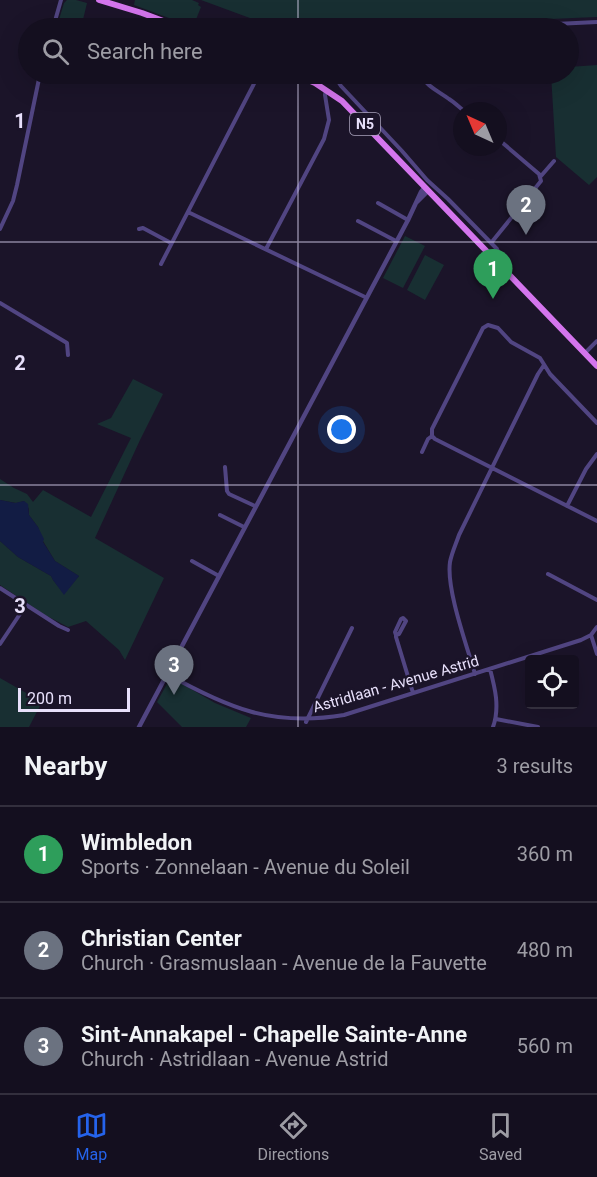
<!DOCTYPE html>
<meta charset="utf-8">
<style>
:root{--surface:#140f1f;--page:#1d1828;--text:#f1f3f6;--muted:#9d9ca4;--line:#332f3d;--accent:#2563eb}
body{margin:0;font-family:Roboto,sans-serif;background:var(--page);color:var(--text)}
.controls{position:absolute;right:18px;bottom:18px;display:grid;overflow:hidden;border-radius:6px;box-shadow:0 6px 24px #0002}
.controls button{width:54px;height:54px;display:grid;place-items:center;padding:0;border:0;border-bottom:2px solid var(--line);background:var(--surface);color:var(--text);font:30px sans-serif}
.compass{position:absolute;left:453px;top:102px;width:54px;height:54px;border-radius:50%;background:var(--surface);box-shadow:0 6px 24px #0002;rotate:316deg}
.scale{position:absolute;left:18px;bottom:15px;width:112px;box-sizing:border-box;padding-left:6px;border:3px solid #e8e0fb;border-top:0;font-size:16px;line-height:21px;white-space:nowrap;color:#e8e0fb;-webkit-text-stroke:4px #1b1429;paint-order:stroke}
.you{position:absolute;left:342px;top:430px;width:21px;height:21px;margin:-15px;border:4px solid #fff;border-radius:50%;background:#1a73e8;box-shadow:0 0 0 9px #1a73e833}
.badge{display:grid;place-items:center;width:39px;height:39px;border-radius:50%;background:var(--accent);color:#fff;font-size:20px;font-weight:700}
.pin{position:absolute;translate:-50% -50px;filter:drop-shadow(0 2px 3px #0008)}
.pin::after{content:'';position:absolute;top:32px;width:21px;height:18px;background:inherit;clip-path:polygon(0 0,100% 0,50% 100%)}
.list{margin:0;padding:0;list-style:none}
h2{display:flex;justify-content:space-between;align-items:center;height:78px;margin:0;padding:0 24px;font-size:26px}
h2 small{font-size:20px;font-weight:400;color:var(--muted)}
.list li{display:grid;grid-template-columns:39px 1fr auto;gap:18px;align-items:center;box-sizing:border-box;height:96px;padding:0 24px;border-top:2px solid var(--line)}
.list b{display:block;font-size:22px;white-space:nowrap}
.list p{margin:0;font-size:20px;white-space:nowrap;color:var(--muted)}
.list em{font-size:20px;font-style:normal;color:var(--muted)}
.icon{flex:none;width:33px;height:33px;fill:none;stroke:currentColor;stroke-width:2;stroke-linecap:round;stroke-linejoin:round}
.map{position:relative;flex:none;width:597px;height:727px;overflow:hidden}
.search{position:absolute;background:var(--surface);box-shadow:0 6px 24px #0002;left:18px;right:18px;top:18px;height:66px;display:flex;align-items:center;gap:15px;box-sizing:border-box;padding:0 21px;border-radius:33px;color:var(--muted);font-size:22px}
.sheet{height:366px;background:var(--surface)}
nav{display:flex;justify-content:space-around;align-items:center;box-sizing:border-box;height:84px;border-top:2px solid var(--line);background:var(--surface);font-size:16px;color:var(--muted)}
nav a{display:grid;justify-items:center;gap:3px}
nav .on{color:var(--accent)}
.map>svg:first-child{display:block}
.green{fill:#182f32}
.water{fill:#121c44}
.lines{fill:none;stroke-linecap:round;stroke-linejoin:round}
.minor{stroke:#514582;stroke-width:4}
.tertiary{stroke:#514582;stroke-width:4.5}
.primary{stroke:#d475ed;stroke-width:6}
.grid{fill:none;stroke:#e8e0fb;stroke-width:1.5;stroke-opacity:0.55}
.labels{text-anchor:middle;stroke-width:5;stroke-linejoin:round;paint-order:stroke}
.shield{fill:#1b1429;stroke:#aaa3bc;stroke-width:1.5}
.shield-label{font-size:14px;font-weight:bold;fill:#e8e0fb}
.street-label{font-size:15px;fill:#e8e0fb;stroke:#1b1429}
.grid-label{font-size:20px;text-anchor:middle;font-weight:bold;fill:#e8e0fb;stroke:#1b1429;stroke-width:5;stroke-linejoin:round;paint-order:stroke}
</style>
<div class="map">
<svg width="597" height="727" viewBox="0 0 597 727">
<rect width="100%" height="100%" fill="#1b1429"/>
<path class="green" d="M 67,0 L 76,0 L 87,3 L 81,28 L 58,23 L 64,3 Z
M 135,0 L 192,0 L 199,3 L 198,5 L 201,7 L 193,27 L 134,5 Z
M 201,0 L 597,0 L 597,17 L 342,28 L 270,28 L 272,26 Z
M 597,65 L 597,177 L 589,185 L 556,157 L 551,74 L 568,74 L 569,67 Z
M 405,236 L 425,246 L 403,288 L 383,278 Z
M 425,255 L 444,265 L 425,300 L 407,290 Z
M 133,379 L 163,394 L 140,440 L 95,538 L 164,578 L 125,660 L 119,650 L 86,621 L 68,627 L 45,615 L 0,585 L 0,541 L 18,557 L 51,576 L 53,580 L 64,594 L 79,576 L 55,561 L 43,541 L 38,527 L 29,515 L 29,509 L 24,501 L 16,503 L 0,500 L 0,479 L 14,488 L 27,494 L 33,502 L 43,490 L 91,517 L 131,438 L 97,424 L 111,418 Z
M 0,678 L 42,702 L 29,727 L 0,727 Z
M 177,681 L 215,703 L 251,718 L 246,727 L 182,727 L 157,702 L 168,682 Z"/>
<path class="water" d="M 0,500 L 15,503 L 24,501 L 28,504 L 29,515 L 38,527 L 44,539 L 43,542 L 55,561 L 79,576 L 64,595 L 53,580 L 51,576 L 18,557 L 0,541 Z"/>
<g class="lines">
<path class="minor" d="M 53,28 L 61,0
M 472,28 L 597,22
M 333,74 L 341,86 L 402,151 L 427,180 L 448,199 L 497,249 L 501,258 L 498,263
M 420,74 C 426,86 438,91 449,99 C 454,102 459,107 464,111
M 169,77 L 171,74
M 541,176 L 554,161
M 378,203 L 408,220
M 188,212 L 365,297
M 358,221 L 396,241
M 0,229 L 13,201 L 17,185 L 40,74
M 139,229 L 143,228 L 171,243
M 491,243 L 541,181 L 539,174 L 498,139
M 266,249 L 324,139 L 329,120 L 325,95 L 326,90
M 161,264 L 259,74
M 0,303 L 67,343 L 68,355
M 585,353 L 597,341
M 432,436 L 435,439 L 597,521
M 422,452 L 428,439 L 432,436 L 432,429 L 483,328 L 488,325 L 498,328 L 511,342 L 540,358 L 550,374 L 597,423
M 225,467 L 227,491 L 229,494 L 255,506
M 567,506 L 586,469 L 597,454
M 220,515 L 244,527
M 192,561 L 219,576
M 548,574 L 597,600
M 0,588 L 59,626 L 68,630
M 396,635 L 395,632 L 401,619 L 403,618 L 406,621 L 399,634 L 396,635 L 396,637 L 413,693
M 591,635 L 597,654
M 0,644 L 26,605
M 490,669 C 495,688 500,707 493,727
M 167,674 C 228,708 272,727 344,715 L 581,640 L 591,635 L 597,627
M 475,674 C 467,646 446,589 450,562 C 452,552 456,544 459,535 L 538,374 L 544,365
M 496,719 L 538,727
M 306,722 L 352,628"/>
<path class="tertiary" d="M 417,202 L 428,191
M 139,727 L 408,220 L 421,192 L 425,187"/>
<path class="primary" d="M 99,0 L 142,13 L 182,28
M 295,74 L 315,83 L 342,101 L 597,366"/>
</g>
<path class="grid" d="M 298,0 L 298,28M 298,74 L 298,727M 0,242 L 597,242M 0,485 L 597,485"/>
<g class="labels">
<rect class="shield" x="350" y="113" width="30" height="22" rx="4.5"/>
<g class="shield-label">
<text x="365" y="129">N5</text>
</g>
<g class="street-label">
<text transform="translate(396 684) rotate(-16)" y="5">Astridlaan - Avenue Astrid</text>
</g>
</g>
<g class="grid-label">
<text x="20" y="128">1</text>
<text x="20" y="370">2</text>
<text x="20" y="613">3</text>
</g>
</svg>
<div class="controls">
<button><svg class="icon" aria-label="locate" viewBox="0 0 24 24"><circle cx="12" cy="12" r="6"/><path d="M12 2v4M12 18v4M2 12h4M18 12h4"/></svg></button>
</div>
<svg class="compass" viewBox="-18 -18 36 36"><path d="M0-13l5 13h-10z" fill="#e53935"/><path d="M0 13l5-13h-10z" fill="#9d9ca4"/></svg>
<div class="scale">200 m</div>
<div class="you"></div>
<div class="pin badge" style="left:493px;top:299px;background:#2e9e5b">1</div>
<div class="pin badge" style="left:526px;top:235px;background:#6b7280">2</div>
<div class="pin badge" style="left:174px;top:695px;background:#6b7280">3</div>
<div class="search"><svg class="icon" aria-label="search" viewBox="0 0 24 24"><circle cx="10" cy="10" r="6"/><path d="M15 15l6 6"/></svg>Search here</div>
</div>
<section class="sheet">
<h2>Nearby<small>3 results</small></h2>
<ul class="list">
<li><span class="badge" style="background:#2e9e5b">1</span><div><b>Wimbledon</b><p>Sports · Zonnelaan - Avenue du Soleil</p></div><em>360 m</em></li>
<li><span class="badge" style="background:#6b7280">2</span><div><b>Christian Center</b><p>Church · Grasmuslaan - Avenue de la Fauvette</p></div><em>480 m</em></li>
<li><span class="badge" style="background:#6b7280">3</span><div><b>Sint-Annakapel - Chapelle Sainte-Anne</b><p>Church · Astridlaan - Avenue Astrid</p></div><em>560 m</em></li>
</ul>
</section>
<nav>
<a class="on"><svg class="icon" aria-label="map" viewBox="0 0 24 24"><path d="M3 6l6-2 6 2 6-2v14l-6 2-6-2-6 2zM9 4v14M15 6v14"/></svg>Map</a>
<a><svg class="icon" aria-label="directions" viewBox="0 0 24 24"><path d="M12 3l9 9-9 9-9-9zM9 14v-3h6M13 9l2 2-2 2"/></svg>Directions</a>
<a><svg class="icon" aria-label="saved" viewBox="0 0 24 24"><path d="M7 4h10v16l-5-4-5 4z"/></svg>Saved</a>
</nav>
